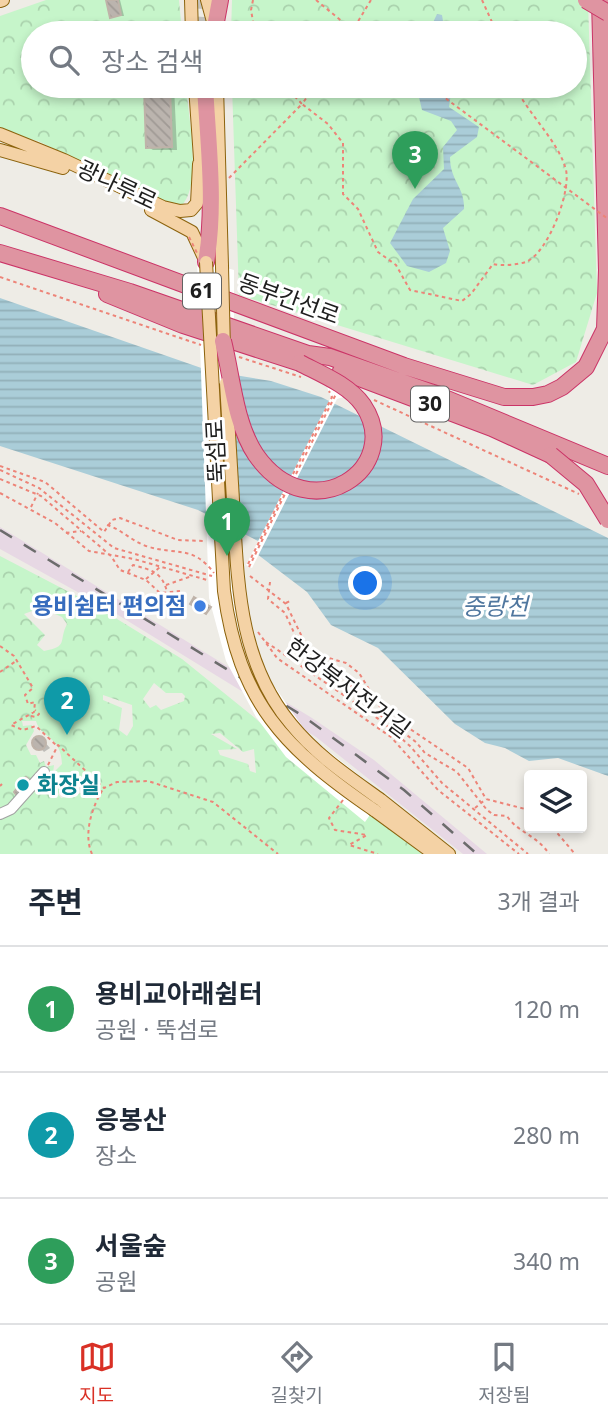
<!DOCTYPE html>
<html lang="ko">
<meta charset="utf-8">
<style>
:root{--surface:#fff;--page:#f6f6f7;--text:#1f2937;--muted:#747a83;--line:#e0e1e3;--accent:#d93025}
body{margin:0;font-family:"Noto Sans","Noto Sans KR",sans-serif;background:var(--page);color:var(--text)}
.controls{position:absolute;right:21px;bottom:21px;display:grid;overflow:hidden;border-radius:7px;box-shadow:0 4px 10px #0003}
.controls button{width:63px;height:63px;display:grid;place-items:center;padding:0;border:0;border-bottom:2px solid var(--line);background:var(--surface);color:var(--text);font:35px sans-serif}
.you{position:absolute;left:366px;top:584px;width:24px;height:24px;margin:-18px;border:5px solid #fff;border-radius:50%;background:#1a73e8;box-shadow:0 0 0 10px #1a73e833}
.badge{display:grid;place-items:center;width:46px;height:46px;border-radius:50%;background:var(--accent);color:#fff;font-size:23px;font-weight:700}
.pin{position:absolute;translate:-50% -58px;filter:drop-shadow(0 2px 4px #0008)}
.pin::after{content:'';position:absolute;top:37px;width:24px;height:21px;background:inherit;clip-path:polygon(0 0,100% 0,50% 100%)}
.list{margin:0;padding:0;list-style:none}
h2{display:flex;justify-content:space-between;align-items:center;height:91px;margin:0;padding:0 28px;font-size:30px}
h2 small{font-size:23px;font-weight:400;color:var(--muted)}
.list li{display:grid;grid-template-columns:46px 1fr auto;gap:21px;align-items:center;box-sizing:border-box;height:126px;padding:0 28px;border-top:2px solid var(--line)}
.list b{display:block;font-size:26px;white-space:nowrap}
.list p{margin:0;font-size:23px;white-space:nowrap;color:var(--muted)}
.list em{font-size:23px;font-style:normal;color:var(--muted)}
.icon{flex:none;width:38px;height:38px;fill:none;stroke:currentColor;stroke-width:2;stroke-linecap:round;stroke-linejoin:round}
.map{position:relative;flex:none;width:608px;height:854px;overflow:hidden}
.search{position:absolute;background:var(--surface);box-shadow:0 4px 10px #0003;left:21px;right:21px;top:21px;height:77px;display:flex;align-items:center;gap:18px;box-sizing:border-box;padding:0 24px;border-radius:38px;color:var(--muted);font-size:26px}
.sheet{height:469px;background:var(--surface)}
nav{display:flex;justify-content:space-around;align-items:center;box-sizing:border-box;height:98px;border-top:2px solid var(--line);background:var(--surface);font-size:19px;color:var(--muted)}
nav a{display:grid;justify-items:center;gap:4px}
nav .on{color:var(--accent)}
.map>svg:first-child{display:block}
.railway{fill:#e7d8e4}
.park{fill:url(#park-crowns);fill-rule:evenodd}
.water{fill:url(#water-rules)}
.pier{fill:#fff}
.shadow{fill:#0003}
.building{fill:url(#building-back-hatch);stroke:#bfb3a9;stroke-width:2}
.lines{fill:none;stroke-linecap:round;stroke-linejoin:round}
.highway-tunnel{stroke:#c4c3be;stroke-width:16;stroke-dasharray:16 8;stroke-linecap:butt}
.minor-casing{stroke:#a2a2a2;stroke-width:12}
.major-casing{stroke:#8c630d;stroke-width:14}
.highway-casing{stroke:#cb3467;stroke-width:18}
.path{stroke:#ed8478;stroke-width:2;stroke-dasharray:3.5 3.5;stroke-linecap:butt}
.minor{stroke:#fff;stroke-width:10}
.major{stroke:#f4d2a5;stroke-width:12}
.highway{stroke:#df94a1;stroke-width:16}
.rail{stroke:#6c6c6c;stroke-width:2.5;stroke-dasharray:14 14;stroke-linecap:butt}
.major-bridge-casing{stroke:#8c630d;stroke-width:14;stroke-linecap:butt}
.highway-bridge-casing{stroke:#cb3467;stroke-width:18;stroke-linecap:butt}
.path-bridge{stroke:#ed8478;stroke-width:2;stroke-dasharray:3.5 3.5;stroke-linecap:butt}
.major-bridge{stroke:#f4d2a5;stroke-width:12}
.highway-bridge{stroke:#df94a1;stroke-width:16}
.shop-dot{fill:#3f7fe0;stroke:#fff;stroke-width:2.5}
.culture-dot{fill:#0f9aa8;stroke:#fff;stroke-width:2.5}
.labels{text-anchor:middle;stroke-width:6;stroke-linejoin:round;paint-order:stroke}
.shield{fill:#fff;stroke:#626262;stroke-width:2}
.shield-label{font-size:21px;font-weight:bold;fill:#1e1e1e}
.street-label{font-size:23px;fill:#1e1e1e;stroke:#fff}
.shop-label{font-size:23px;font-weight:bold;fill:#366cbe;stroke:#fff;text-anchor:end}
.culture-label{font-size:23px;font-weight:bold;fill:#0d838f;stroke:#fff;text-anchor:start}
.water-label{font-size:24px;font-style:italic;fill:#50779f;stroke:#fff}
</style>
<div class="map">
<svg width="608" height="854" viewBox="0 0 608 854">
<defs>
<pattern id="park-crowns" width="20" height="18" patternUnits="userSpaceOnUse" patternTransform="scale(1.75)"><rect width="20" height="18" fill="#c6f5ca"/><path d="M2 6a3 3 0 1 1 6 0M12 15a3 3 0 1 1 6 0" fill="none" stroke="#aad2ad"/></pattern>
<pattern id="water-rules" width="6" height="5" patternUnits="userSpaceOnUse" patternTransform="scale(1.75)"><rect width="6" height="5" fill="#aacdd8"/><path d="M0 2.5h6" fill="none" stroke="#92b0b9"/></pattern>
<pattern id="building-back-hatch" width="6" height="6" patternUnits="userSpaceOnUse" patternTransform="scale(1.75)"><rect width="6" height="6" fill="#bbb4ae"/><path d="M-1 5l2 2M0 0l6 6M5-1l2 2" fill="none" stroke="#a09a95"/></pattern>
</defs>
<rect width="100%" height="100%" fill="#eeece6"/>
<path class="railway" d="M 0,527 L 312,718 L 374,760 L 487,854 L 463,854 L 316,737 L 110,610 L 0,549 Z"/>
<path class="park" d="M 46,0 L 179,0 L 182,33 L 33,33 L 33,86 L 186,86 C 188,115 203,185 181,206 L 165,202 L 38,141 L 0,131 L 0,16 Z
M 232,0 L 588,0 L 597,293 L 576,362 L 533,385 L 239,295 L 232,86 L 575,86 L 575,33 L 231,33 Z
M 0,556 L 96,606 L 182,659 L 255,718 L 334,792 L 390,828 L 422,854 L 0,854 ZM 32,611 L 39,617 L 48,611 L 62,617 L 67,624 C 58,642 69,646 44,651 L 37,645 L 45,635 L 24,614 ZM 154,683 L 166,693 L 182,693 L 185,696 L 184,701 L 161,710 L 156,705 L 150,708 L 143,699 ZM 103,695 L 132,705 L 133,726 L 127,736 L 119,730 L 122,708 L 103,700 ZM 22,721 L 36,721 C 41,739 61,735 62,764 L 53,773 L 54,765 L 46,767 L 44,761 L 40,763 L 36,755 L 31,755 L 26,745 L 34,731 L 32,725 L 23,726 ZM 220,733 L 243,752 L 254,749 L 256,773 L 250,771 L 248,764 L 220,755 L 218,750 L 237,749 L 211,734 ZM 79,776 L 88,779 L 94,790 L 61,798 L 58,794 L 64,788 L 62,782 Z"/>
<path class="water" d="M 437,14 L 442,15 L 445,33 L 428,33 Z
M 424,86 L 452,86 L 449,107 L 479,127 L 477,137 L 450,157 C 450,181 465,187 464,209 L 443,228 L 450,251 L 446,263 L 429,272 L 407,266 L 390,243 L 413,199 L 444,169 L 443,147 L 457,130 L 451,121 L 422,110 L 418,93 Z
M 0,298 L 210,371 L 271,381 L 321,397 L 608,538 L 608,776 L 558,758 L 529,761 L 505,748 L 485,743 L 455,724 L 378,648 L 331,625 L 307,592 L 257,554 L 260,542 L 198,510 L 0,446 Z"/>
<path class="pier" d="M 197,260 L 234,270 L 234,430 L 247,627 L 263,670 L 309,736 L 384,795 L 365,822 L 286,757 L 256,717 L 226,661 L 209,598 Z
M 327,387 L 347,396 L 337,399 L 252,568 L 246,565 L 331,397 Z"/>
<path class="shadow" d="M 108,0 L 120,0 L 124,16 L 111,16 Z
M 167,27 L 172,33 L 143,33 L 143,28 Z
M 146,86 L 174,86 L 177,150 L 153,150 L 148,147 Z
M 41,738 L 50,748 L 44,752 L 35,742 Z"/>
<path class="building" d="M 106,0 L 118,0 L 121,15 L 110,18 Z
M 167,26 L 167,33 L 141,33 L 141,27 Z
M 144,86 L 170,86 L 172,147 L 146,148 Z
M 194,597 L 211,607 L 206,614 L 190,604 Z
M32 743a7 7 0 1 1 14 0a7 7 0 1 1-14 0Z
M 26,777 L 30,781 L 17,796 L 14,792 Z"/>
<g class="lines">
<path class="highway-tunnel" d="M 203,33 L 205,0"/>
<defs>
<path id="minor" d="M 0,814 L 11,809 L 44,772"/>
<path id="major" d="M 191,0 L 192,33
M 207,0 L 215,29
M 0,1 L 3,0
M 195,86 L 201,173
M 217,86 L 222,266
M 0,134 L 64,160 L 163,207 L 180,211 L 191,210 L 197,203 L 199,164
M 0,150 L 63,168
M 151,210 L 192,232 L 206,262
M 381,800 L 449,854
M 374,810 L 434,854"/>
<path id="highway" d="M 215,27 L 220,0
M 205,86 C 208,143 216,206 206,262
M 0,216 L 404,366 L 504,397 L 533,397 L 548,394 L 562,387 L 586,367 L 605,329 L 607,270 L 600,0
M 0,253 L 130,292 L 308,354 L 330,357 L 430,392 L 608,466
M 107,294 L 183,325 L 300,363
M 341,371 L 492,428 L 551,455"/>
</defs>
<use href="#minor" class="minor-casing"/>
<use href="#major" class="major-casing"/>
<use href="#highway" class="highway-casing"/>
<path class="path" d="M 253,0 L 251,10 L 255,33
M 316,0 L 344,23
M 482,0 L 497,33
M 351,33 L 371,0
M 285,86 L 302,104 L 315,86
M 229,178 L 302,104 L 328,124 L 343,143 L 343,194 L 358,209 L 378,252 L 396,265 L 410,290 L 462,301 L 471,294 L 493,264 C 503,266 516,265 526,262 C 548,253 571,192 566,170 C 559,142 528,114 515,86
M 0,277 L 201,345
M 239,357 L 301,377
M 374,400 L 579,494
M 0,466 L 45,482 L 104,532 L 112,520 L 120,518 L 178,540 L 206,541
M 0,470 L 39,488 L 114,548 L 212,576
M 293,474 L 332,397 L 329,391
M 296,474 L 336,394
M 0,479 L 41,496 L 111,556 L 120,570 L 146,580 L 160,593 L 180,591
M 0,493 L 55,523 L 89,551 L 134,559 L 207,580
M 31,507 L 38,493
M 107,525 C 122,530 132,541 146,546 C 176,556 192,544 214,573
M 66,533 L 81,531
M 248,564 L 283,494
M 249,567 L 285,494
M 128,572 L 133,565 C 150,570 162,571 167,592
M 250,576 L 286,604 L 304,641 L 315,654 L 346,663 L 359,673 L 382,710 L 468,768 L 486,799 L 529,810
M 146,579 L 160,567
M 270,582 L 268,599 L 285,613 L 301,648 L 308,655 L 339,672 L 368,706 L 416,742 L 425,753 L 457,772 L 487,810 L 494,815 L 507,816 C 517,832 538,836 549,854
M 166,585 L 192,576
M 286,603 L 292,600
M 258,632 L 277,658 L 391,737 L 438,790 L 519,854
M 266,642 L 380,720 L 410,746 L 442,783 L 528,854
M 0,646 L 14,656 L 33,688 L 25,695 L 28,704 L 35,702 L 34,712 L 11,725 L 23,730 L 36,726 L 57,746
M 0,672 L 16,661
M 31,716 L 36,717 L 39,714 L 35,710
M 48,765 L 58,745 L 104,788 L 117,782 L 148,781 L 213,802 L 278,854
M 0,786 L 2,784
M 343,800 L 329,818 L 335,830 L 367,835 L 349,845 L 378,854
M 475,808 L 486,799
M 553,828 L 575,854
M 92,854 C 83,834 92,807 103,789"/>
<use href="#minor" class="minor"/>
<use href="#major" class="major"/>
<use href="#highway" class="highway"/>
<path class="rail" d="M 0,530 L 303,716 L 404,790 L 477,854"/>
<defs>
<path id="major-bridge" d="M 206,262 L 224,591 C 239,703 284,748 374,810
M 222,266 L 224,351
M 226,383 C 229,427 231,472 234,517 C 238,591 241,664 291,724 C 316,755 349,777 381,800"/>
<path id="highway-bridge" d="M 586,0 L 608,13
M 223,341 C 232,377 235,424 256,455 C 311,533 405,467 363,405 C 349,385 321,374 300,363
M 551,455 L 586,484 L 608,520"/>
</defs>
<use href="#major-bridge" class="major-bridge-casing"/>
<use href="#highway-bridge" class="highway-bridge-casing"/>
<path class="path-bridge" d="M 344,23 L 358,33
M 429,86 L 608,219
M 189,237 L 198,255"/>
<use href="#major-bridge" class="major-bridge"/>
<use href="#highway-bridge" class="highway-bridge"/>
</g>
<circle class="shop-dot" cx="200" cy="606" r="7"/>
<circle class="culture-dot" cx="23" cy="785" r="7"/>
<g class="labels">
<g class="shield">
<rect x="183" y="273.5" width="38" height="35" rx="5"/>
<rect x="411" y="386.5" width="38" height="35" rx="5"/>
</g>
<g class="shield-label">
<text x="202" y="298">61</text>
<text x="430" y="411">30</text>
</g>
<g class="street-label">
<text transform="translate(117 185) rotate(25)" y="8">광나루로</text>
<text transform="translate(289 299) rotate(20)" y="8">동부간선로</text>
<text transform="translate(216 451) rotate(-93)" y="8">뚝섬로</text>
<text transform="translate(348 688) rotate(37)" y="8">한강북자전거길</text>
</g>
<g class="shop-label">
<text x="186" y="614">용비쉼터 편의점</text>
</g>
<g class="culture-label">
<text x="37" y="793">화장실</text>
</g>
<g class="water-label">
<text x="495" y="615">중랑천</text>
</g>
</g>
</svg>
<div class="controls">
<button><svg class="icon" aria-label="layers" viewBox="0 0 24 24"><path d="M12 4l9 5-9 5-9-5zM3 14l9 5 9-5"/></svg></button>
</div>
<div class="you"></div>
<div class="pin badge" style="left:227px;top:556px;background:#2e9e5b">1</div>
<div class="pin badge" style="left:67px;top:735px;background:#0f9aa8">2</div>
<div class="pin badge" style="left:415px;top:189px;background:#2e9e5b">3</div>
<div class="search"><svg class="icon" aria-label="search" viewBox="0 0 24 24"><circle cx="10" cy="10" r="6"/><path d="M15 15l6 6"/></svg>장소 검색</div>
</div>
<section class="sheet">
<h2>주변<small>3개 결과</small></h2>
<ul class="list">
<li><span class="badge" style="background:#2e9e5b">1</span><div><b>용비교아래쉼터</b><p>공원 · 뚝섬로</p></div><em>120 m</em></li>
<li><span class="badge" style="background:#0f9aa8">2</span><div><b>응봉산</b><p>장소</p></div><em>280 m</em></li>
<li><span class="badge" style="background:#2e9e5b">3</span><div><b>서울숲</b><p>공원</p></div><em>340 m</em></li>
</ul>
</section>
<nav>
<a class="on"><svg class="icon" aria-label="map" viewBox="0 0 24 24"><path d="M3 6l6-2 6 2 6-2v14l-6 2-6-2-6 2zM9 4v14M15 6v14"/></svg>지도</a>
<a><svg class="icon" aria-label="directions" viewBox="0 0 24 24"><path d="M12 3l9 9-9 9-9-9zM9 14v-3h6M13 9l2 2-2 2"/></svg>길찾기</a>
<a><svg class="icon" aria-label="saved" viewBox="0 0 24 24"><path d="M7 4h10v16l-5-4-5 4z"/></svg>저장됨</a>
</nav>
